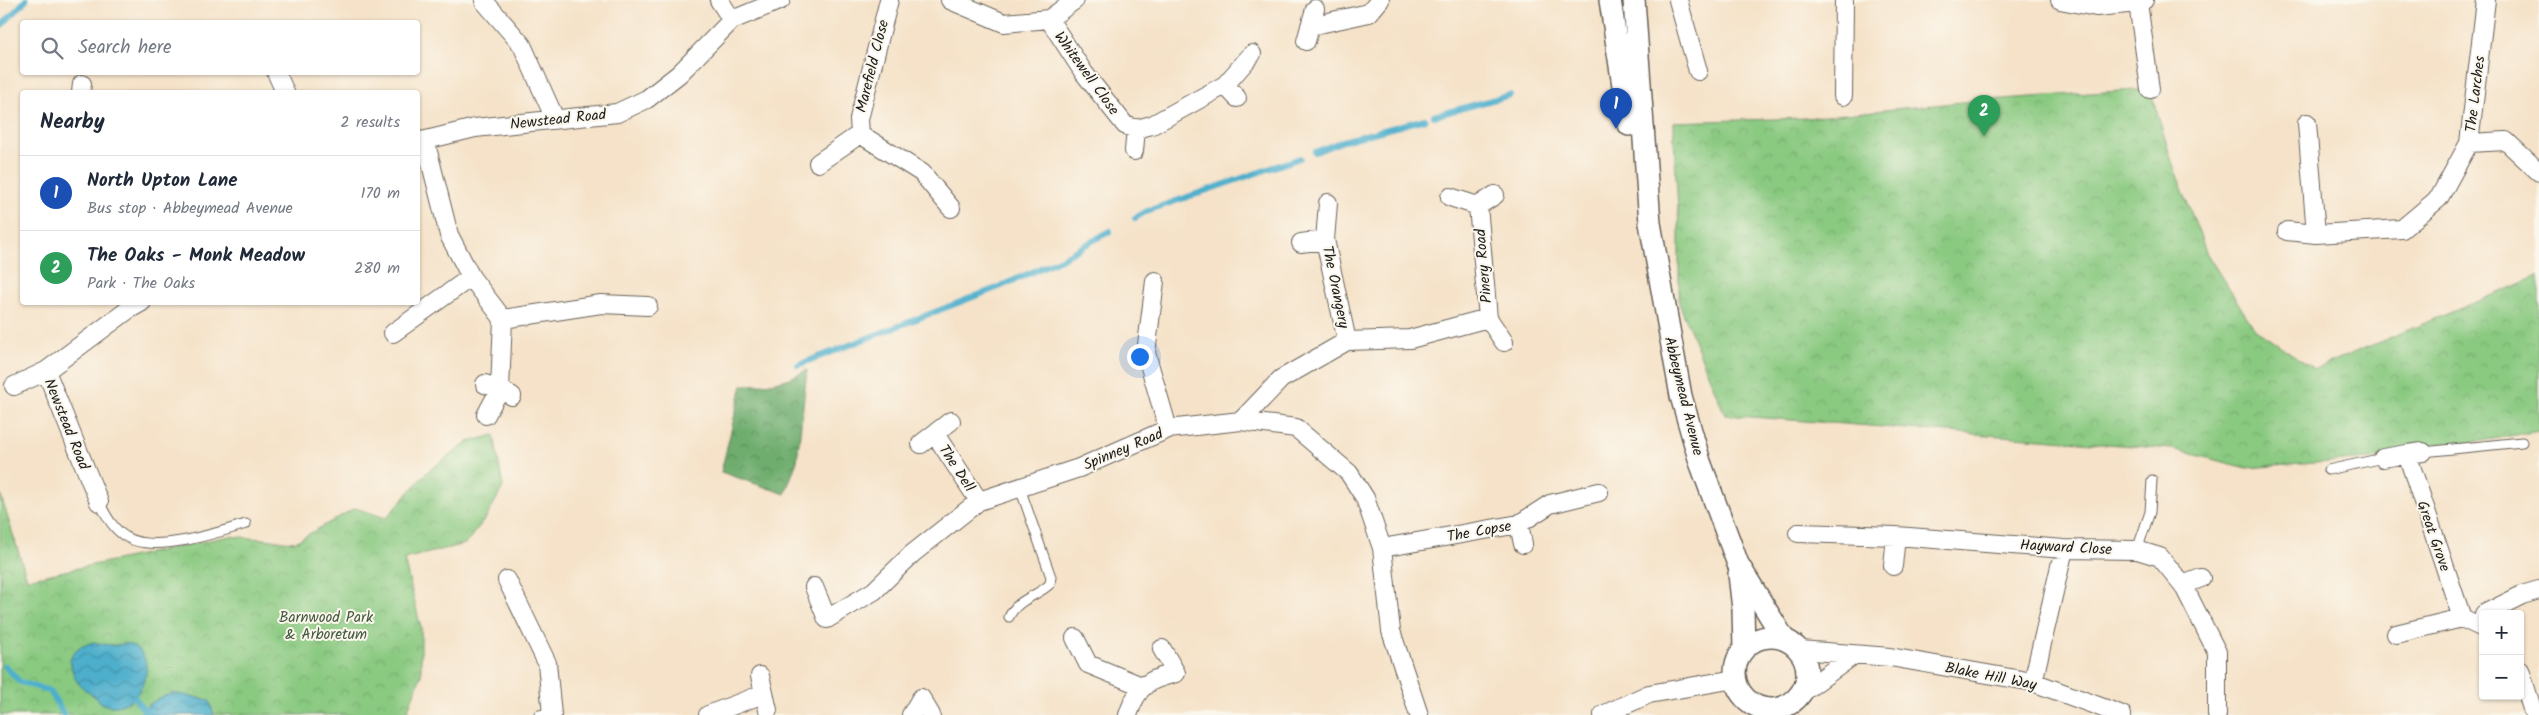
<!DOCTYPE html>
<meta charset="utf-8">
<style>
:root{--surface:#fff;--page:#f2f2f3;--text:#1f2937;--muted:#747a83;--line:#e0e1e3;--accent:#b5179e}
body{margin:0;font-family:Kalam,sans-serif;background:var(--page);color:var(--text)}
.controls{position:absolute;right:15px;bottom:15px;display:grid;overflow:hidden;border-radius:5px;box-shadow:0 1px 4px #0004}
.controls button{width:45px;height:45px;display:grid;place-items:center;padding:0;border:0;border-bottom:1px solid var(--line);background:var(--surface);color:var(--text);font:25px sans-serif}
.you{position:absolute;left:1139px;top:356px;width:18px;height:18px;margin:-12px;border:4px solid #fff;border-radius:50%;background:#1a73e8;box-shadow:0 0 0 8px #1a73e833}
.badge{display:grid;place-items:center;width:32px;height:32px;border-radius:50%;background:var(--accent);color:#fff;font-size:16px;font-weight:700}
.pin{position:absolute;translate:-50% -41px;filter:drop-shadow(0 1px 2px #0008)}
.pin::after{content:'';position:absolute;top:26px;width:18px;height:15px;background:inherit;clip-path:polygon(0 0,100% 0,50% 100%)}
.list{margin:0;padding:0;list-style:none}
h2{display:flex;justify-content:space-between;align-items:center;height:65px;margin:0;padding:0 20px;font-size:21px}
h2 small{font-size:16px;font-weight:400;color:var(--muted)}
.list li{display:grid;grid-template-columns:32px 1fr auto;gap:15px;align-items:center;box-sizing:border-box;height:75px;padding:0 20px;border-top:1px solid var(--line)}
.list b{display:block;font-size:19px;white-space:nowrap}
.list p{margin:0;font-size:16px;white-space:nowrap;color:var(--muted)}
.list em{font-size:16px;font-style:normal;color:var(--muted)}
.icon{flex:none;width:28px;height:28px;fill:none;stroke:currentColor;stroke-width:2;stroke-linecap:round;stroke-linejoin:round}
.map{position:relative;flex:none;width:2539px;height:715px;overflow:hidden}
.search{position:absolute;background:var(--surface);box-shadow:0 1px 4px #0004;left:20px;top:20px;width:400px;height:55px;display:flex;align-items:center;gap:12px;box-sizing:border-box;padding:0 18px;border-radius:5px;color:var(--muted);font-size:19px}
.panel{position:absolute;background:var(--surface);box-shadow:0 1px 4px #0004;left:20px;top:90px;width:400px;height:215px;border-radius:5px}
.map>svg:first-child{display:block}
.forest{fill:url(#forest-crowns);stroke:#456445}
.park{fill:url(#park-crowns);stroke:#52724e}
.water{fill:url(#water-waves);stroke:#346674}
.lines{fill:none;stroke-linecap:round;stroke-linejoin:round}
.stream{stroke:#4dafcc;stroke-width:6}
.service-casing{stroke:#686158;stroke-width:11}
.minor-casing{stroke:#686158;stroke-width:20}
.tertiary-casing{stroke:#686158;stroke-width:24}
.service{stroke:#fff;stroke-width:9}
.minor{stroke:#fff;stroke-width:18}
.tertiary{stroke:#fff;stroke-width:21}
.labels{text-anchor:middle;stroke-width:4;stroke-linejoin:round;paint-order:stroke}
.street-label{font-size:15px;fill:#1c1c1c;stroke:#fbf7ec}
.park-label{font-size:15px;fill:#42593f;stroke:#fbf7ec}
</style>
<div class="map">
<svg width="2539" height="715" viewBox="0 0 2539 715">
<defs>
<pattern id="forest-crowns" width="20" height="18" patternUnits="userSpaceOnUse" patternTransform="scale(1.25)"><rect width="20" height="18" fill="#6ead6e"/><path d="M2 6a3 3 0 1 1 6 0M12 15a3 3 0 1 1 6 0" fill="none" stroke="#5a8c5a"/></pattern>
<pattern id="park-crowns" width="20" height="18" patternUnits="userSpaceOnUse" patternTransform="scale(1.25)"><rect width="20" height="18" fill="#89c980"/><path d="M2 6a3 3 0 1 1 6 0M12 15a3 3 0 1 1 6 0" fill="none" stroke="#76ac6e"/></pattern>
<pattern id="water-waves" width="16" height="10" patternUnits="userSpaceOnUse" patternTransform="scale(1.25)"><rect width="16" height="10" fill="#4dafcc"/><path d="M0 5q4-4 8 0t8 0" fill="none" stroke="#3f8ea5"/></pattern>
</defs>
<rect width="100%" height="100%" fill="#fbf7ec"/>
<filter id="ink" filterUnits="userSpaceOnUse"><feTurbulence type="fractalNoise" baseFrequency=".02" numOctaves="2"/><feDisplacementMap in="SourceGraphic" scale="10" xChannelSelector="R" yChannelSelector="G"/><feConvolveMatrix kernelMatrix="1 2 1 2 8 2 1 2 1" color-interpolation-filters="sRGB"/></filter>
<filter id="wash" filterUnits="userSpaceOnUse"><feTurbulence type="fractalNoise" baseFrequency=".0096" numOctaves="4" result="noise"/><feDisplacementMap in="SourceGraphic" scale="20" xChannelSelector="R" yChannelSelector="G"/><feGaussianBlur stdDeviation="1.12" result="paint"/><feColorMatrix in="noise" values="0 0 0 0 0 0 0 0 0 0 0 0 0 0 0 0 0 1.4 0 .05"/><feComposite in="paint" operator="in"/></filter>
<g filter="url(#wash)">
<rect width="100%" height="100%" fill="#f5e2c8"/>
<path class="forest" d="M 807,370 L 797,461 L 785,494 L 721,472 L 742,385 C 767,385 785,382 807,370 Z"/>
<path class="park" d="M 2150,89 L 2172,162 L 2207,254 L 2254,328 L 2314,369 L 2539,276 L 2539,431 L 2383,458 L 2247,468 L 2172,449 L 1725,415 L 1679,303 L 1679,228 L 1673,122 L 1806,118 L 1972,101 Z
M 494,435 L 503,487 L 486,518 L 465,544 L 404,559 L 421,628 L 421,676 L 406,715 L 0,715 L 0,493 L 27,579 L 229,536 L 295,542 L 355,508 L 386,518 L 427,472 L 468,442 Z"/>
<path class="water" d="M 93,642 C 99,643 106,645 112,645 C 119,646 124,642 131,645 C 164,659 138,715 106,705 C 101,704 97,698 94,696 C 76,684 74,680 70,659 L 78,648 Z
M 173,693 L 209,700 L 214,715 L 140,715 C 146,703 160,698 173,693 Z"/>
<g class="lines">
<path class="stream" d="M 0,27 L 26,0
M 1434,116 L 1510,95
M 1315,152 L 1343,141 L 1425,119
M 1135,218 L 1147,211 L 1300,158
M 798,365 L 999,287 L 1061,259 L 1110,231
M 5,666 L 20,682 L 50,691 L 64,715
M 135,698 L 143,709"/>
</g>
</g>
<g filter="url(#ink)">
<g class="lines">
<defs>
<path id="service" d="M 2423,452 L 2522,442
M 2328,470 L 2383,458
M 99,502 C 106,515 113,530 128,538 C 156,553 217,533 246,524
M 2137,550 L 2150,512 L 2152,480
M 1009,617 C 1017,599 1036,597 1050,584 L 1051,577 L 1020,488
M 539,715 L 552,713"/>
<path id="minor" d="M 719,0 L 732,20
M 889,0 L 859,119 L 860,134 L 922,173 L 951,208
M 950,0 L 1004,23 L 1049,19 L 1075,0
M 1678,0 L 1698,71
M 2060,0 L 2096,7 L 2138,3 L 2144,0
M 484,1 L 522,45 L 555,119
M 2138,3 L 2150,89
M 1049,19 L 1084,73 L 1125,125 L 1136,129 L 1152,125 L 1225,85 L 1252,54
M 1310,26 L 1369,13 L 1380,0
M 1306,41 L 1315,9
M 276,72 L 285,92
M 1225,85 L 1237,98
M 81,92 L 82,84
M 1843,96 L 1844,0
M 2307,123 L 2316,234
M 425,140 L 449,235 L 471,277 L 503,319 L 500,389 L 485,384
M 418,142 L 475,128 L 617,113 L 647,99 L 679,74 L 732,20 L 781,0
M 2469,143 L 2506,141 L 2539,172
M 1134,151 L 1136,129
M 818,163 L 860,134
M 1328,203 L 1325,240 L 1347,341
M 1478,206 L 1495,195
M 2287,231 L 2316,234 L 2402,229 L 2439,198 L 2469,143 L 2486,0
M 1301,243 L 1325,240
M 1155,281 L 1146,353 L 1168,429
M 1488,318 L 1504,342
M 503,319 L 601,304 L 648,306
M 393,333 L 471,277
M 14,386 L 46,371
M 486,415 L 500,389 L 512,396
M 1241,421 L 1281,379 L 1347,341 L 1410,339 L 1488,318 L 1478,206 L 1450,197
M 935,434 L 979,501
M 921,444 L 951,421
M 2407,454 L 2423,452
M 2383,458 L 2407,454 L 2462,618 L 2483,628
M 99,502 L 46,371 L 128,310 L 142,302
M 1519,524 L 1523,544
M 1798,533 L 1896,536 L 2064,549 L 2137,550 L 2160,557 L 2183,585 L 2217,652 L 2217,715
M 1382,548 L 1519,524 L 1550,504 L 1599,492
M 1893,566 L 1896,536
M 507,580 L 547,663 L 552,715
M 2183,585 L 2201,578
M 814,587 L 827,619 L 874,591 L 912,554 L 979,501 L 1079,468 L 1168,429 L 1241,421 L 1296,428 L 1349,473 L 1365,498 L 1382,548 L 1391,631 L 1419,715
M 2484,614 L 2522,595 L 2539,590
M 2396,634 L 2462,618
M 1075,638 L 1088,664 L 1144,687
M 1800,650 L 1890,657 L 2033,682 L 2122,715
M 2520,670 L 2534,715
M 760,676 L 768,710
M 2033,682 L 2064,549
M 1803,692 L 1854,655
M 708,715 L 763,694
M 911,715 L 921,698 L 931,715
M 1128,715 C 1138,685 1147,680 1176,673 L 1162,649
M 1603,715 L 1649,694 L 1735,679"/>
<path id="tertiary" d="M 1610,0 L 1629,125
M 1634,0 L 1650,223 L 1681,396 L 1700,462 L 1738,564 L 1784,639
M 1739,574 L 1743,609 L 1744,649
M1735 673a36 36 0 1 1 72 0a36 36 0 1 1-72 0Z"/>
</defs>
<use href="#service" class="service-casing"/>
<use href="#minor" class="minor-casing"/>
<use href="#tertiary" class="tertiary-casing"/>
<use href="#service" class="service"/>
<use href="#minor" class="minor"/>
<use href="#tertiary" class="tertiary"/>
</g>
</g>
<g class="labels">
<g class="street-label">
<text transform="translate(872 66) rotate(-76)" y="5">Marefield Close</text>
<text transform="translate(1087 73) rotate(54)" y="5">Whitewell Close</text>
<text transform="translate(2475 94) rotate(-83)" y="5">The Larches</text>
<text transform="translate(558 119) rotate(-6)" y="5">Newstead Road</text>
<text transform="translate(1483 266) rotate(-95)" y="5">Pinery Road</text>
<text transform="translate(1336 287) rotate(78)" y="5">The Orangery</text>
<text transform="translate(1684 396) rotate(76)" y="5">Abbeymead Avenue</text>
<text transform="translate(67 424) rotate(68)" y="5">Newstead Road</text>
<text transform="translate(1123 449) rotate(-23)" y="5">Spinney Road</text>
<text transform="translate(957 468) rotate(57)" y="5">The Dell</text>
<text transform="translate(1479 531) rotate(-10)" y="5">The Copse</text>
<text transform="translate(2434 536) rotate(71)" y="5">Great Grove</text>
<text transform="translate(2066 547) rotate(3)" y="5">Hayward Close</text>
<text transform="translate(1991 676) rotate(11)" y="5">Blake Hill Way</text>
</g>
<g class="park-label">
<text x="326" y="622">Barnwood Park<tspan x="326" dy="17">&amp; Arboretum</tspan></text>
</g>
</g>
</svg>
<div class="controls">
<button>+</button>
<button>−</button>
</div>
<div class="you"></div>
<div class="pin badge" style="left:1616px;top:129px;background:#1a4fb4">1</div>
<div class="pin badge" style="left:1984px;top:136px;background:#2e9e5b">2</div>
<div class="search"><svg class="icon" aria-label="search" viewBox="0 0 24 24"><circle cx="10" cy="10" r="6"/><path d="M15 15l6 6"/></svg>Search here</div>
<section class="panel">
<h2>Nearby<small>2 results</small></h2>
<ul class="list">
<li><span class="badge" style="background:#1a4fb4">1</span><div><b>North Upton Lane</b><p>Bus stop · Abbeymead Avenue</p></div><em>170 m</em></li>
<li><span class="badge" style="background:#2e9e5b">2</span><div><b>The Oaks - Monk Meadow</b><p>Park · The Oaks</p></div><em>280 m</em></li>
</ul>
</section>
</div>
